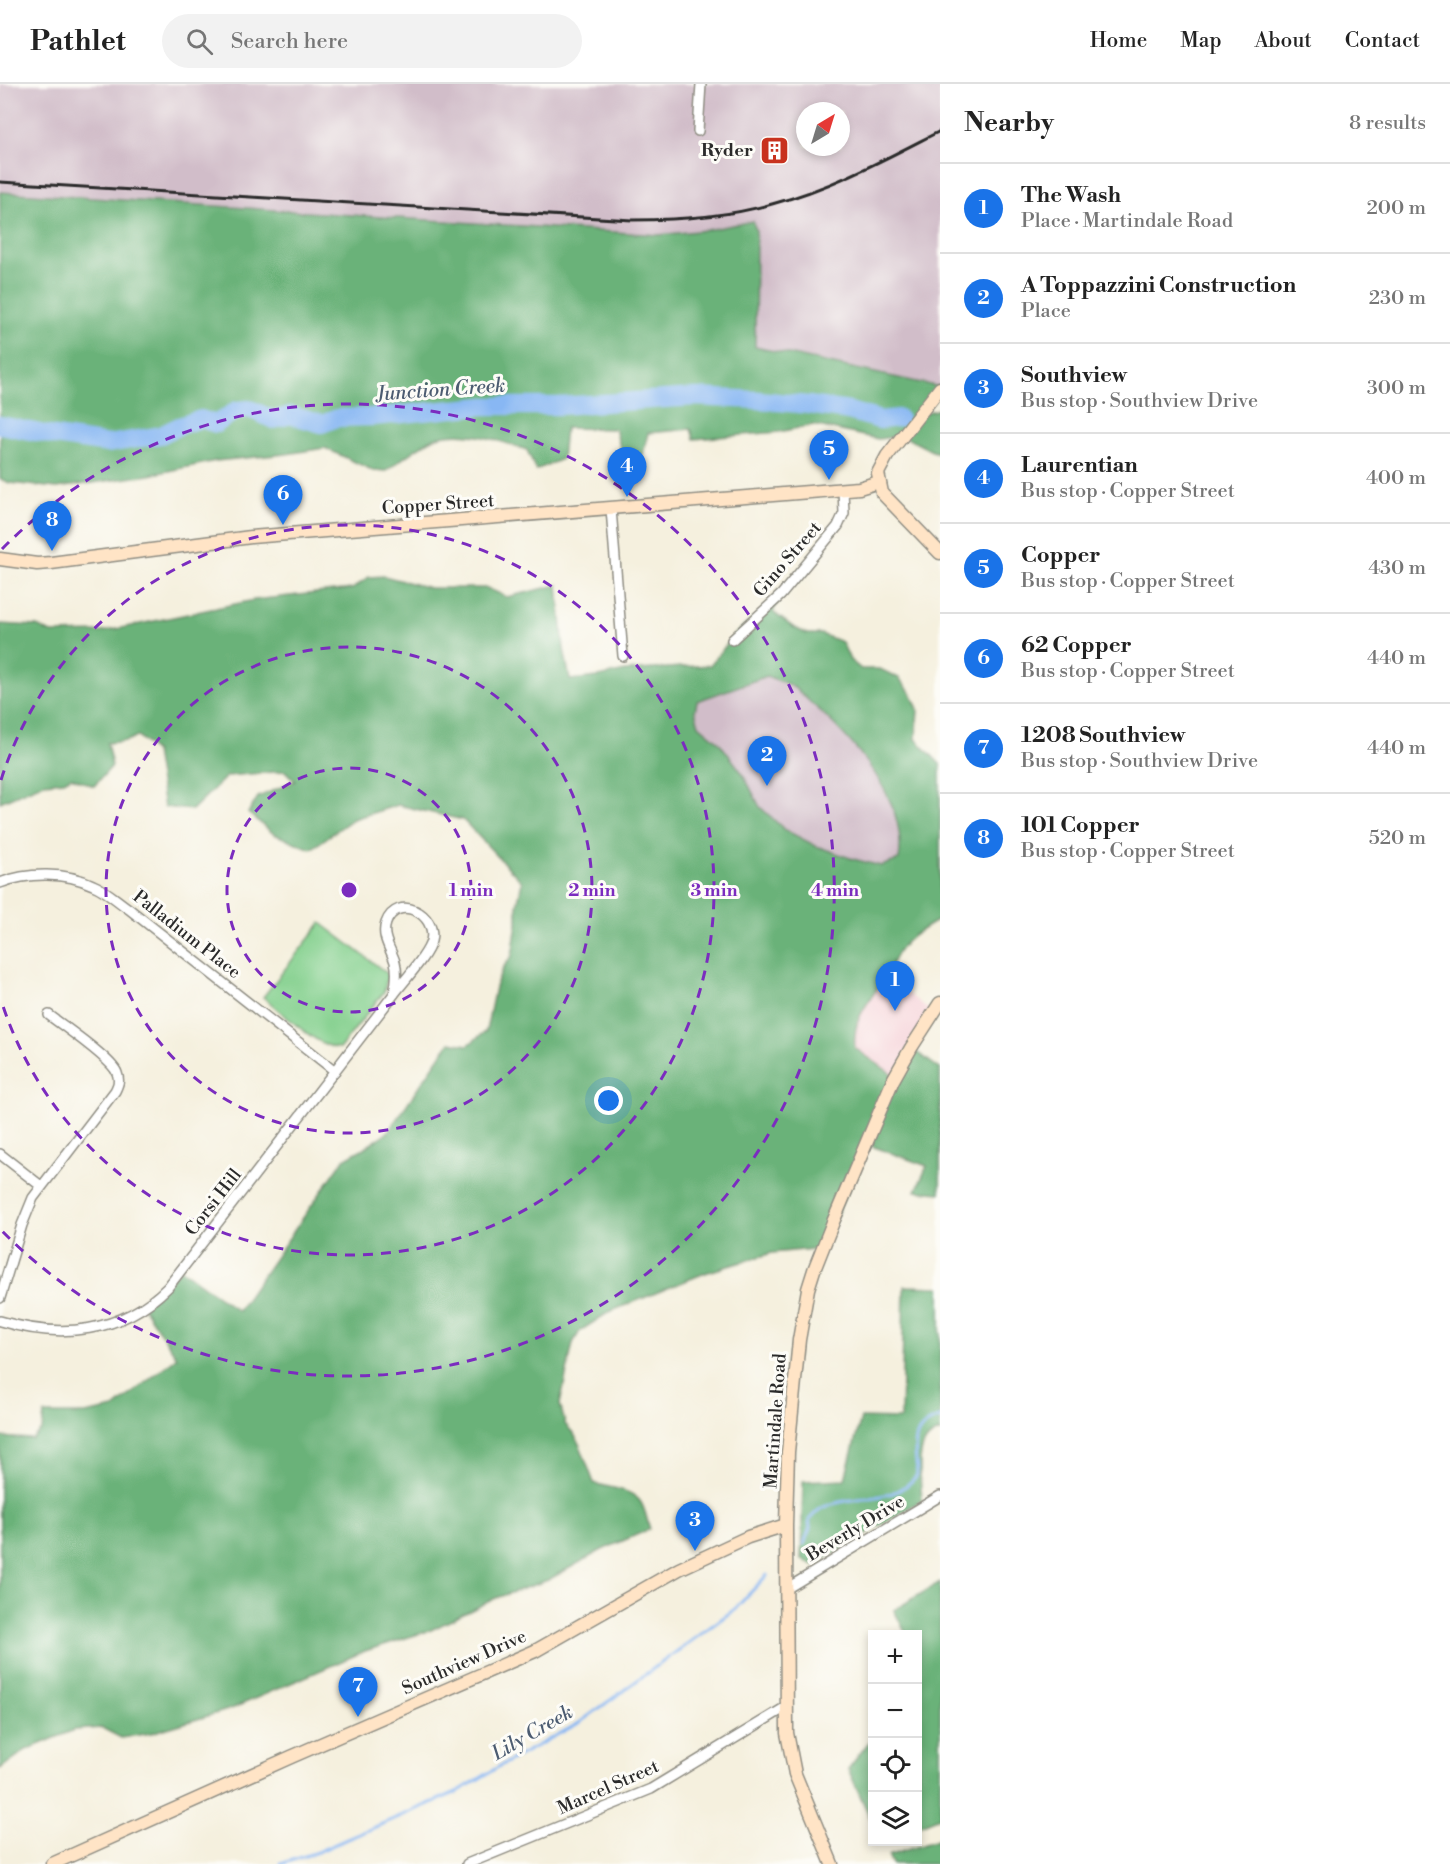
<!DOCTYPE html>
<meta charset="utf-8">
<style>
:root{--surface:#fff;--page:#f2f2f2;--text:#222;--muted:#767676;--line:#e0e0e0;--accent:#1a73e8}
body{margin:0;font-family:"Libre Bodoni",serif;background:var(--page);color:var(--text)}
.controls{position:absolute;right:18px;bottom:18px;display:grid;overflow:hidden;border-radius:0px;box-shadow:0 3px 9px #0003}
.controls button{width:54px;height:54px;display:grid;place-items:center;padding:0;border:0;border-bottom:2px solid var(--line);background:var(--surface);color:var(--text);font:30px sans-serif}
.compass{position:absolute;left:796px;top:18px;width:54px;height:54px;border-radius:50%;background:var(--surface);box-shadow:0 3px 9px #0003;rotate:38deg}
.you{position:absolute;left:609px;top:1017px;width:21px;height:21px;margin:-15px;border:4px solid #fff;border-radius:50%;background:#1a73e8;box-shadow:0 0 0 9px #1a73e833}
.badge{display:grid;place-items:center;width:39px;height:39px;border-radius:50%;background:var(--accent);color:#fff;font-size:20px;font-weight:700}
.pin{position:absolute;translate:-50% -50px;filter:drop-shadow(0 2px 3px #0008)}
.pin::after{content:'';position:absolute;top:32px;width:21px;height:18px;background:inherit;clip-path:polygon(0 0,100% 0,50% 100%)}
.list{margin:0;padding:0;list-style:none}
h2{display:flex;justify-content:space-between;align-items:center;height:78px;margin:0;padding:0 24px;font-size:26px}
h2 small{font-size:20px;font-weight:400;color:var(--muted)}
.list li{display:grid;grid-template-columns:39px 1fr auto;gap:18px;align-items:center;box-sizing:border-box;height:90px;padding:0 24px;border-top:2px solid var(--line)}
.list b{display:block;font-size:22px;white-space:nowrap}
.list p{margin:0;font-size:20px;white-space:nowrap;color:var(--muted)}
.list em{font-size:20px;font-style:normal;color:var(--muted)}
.icon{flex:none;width:33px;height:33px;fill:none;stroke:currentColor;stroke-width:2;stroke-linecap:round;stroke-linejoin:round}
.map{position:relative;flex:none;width:940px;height:1780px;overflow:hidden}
header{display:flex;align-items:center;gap:36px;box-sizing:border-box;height:84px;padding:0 30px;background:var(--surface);border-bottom:2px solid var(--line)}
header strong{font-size:28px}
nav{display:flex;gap:33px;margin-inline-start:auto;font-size:21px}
.search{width:420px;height:54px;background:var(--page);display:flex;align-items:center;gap:15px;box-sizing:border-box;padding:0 21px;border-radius:33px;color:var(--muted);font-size:22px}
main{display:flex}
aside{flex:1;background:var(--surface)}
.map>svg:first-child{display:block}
.built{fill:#f6cfd7}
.industrial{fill:#d1bdc9;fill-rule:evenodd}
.green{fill:#84d08e;stroke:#587e5c;stroke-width:1.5}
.forest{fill:#6bb279;stroke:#4b6e52;stroke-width:1.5;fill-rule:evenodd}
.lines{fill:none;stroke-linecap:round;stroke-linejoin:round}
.stream{stroke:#88b7f3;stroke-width:3}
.river{stroke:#88b7f3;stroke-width:18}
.street-casing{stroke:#908e84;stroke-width:12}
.secondary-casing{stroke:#908e84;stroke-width:15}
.street{stroke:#fff;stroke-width:9}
.secondary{stroke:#ffe4c6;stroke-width:12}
.rail{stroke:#2b2b2b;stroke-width:3}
.ring{fill:none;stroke:#7b2cbf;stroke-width:3;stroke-dasharray:10 8}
.labels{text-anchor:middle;stroke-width:6;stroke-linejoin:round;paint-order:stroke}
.poi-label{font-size:18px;font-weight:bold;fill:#2b2b2b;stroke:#fdfcf7;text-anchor:end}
.street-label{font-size:18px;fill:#2b2b2b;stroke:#fdfcf7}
.water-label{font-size:20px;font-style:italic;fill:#4c5c71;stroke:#fdfcf7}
.centre{fill:#7b2cbf;stroke:#fdfcf7;stroke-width:3}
.ring-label{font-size:18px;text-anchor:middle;font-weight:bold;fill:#7b2cbf;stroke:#fdfcf7;stroke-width:6;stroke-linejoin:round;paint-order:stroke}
</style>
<header>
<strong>Pathlet</strong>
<div class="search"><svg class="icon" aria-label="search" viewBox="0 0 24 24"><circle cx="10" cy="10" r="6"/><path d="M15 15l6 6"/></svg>Search here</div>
<nav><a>Home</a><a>Map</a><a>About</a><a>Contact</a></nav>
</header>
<main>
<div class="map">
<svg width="940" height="1780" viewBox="0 0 940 1780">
<rect width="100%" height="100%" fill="#fdfcf7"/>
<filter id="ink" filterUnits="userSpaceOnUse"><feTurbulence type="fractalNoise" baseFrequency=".0167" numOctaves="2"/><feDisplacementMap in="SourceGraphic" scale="12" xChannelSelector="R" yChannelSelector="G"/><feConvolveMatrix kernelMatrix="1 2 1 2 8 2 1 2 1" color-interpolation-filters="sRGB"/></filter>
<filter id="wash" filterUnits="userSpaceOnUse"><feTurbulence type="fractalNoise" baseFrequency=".008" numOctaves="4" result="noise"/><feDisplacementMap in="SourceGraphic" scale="24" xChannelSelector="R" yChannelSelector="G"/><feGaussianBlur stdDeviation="1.35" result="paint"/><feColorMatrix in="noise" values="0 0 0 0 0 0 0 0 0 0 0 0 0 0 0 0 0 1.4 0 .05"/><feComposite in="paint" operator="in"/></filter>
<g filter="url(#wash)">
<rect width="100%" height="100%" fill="#f5f0de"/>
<path class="built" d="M 886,892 L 934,930 L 896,992 L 855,964 L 854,951 L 860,929 Z"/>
<path class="industrial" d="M 0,0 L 940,0 L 940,303 L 755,263 L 756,147 L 752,137 L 707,146 L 659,151 L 0,108 ZM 805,27 L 841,27 L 841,63 L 805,63 Z
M 767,592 L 793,603 L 846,651 L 875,689 L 894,727 L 901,763 L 899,776 L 881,782 L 853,775 L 816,762 L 785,746 L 760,723 L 743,690 L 719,658 L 699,641 L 695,627 L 697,617 Z"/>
<path class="green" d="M 321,839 L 388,890 L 384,908 L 340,964 C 318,965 281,927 263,913 Z"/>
<path class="forest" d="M 0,108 L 659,151 L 707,146 L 753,137 L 756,147 L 755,263 L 940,303 L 922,329 L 940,325 L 940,369 L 932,367 L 903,352 L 878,355 L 813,341 L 779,348 L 694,355 L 691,345 L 648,349 L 643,371 L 624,377 L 615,345 L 565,344 L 562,375 L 536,386 L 527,366 C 501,357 468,346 440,352 C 426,356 398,378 386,387 L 372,386 L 325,364 L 286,370 L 216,377 L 149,391 L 57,404 L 10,399 L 0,395 Z
M 384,492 L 430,504 L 487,504 L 507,513 L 558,501 L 564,565 L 570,596 L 598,593 L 625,587 L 710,581 L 736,549 L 781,511 L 773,528 L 793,543 L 807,550 L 821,550 L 842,558 L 850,576 L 861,585 L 880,585 L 899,594 L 911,609 L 918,625 L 916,655 L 940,680 L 940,835 C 931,840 921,846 913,852 C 896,865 894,878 884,894 C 869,919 852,933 855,964 L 895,992 L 911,964 L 940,985 L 940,1109 L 916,1107 L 927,1082 L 866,1060 L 823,1164 L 772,1169 L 705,1189 L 609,1228 L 580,1247 L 573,1259 L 560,1320 L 565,1340 L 574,1350 L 581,1364 L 594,1399 C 608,1404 630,1404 640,1417 C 645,1423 647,1437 650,1445 L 602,1466 L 548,1496 L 496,1514 L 431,1546 L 365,1567 L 231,1625 L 151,1649 L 121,1654 L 102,1644 L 74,1646 L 26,1666 L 0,1685 L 0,1353 L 32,1355 L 42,1345 L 44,1330 L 85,1330 L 114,1324 L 177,1273 L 143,1223 L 181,1185 L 238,1227 L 344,1075 L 369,1061 L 387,1049 L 450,958 L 468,961 L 486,947 L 495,903 L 503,884 L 512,872 L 517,840 L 517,822 L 522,798 L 463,736 L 398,721 L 353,735 L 311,765 L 274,750 L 248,729 L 258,713 L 295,697 L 285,687 L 227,692 L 192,726 L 164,723 L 155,668 L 138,652 L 126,657 L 107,659 L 112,682 L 94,702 L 71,693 L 64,697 L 44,699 L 0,718 L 0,540 L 37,542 L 51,549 L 102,548 L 254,516 L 352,505 L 369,493 ZM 767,592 C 775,596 785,598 793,603 C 801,608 809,618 817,624 C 857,661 908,717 899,776 L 881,782 L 853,775 L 816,762 L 785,746 L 760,723 L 743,690 L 719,658 L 699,641 L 695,627 L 697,617 Z
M 904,1202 L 940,1203 L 940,1348 C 912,1355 921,1393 922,1416 L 814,1482 L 801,1475 L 803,1397 L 845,1395 L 861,1334 L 901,1335 Z
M 940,1498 L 940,1733 L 918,1742 L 918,1550 L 906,1550 L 894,1526 Z
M 872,1654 L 872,1738 L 848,1685 Z
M 940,1755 L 940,1780 L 892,1780 L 888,1772 Z"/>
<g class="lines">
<path class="stream" d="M 804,1460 L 810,1444 L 809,1436 C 814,1431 818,1425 824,1423 C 855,1409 894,1422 917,1391 C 916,1364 907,1344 940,1334
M 281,1780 L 317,1768 L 459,1707 L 500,1682 L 579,1639 L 735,1525 L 767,1491"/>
<path class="river" d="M 0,341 L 55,352 L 108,360 L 161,351 L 179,342 L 201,335 L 216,340 L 237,326 L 250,325 L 274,336 L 290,331 L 322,340 L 337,334 L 372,333 L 484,322 L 558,322 L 695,313 L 759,316 L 809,321 L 849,327 L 880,336 L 899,334"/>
</g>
</g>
<g filter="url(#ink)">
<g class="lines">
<defs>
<path id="street" d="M 698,47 L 701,0
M 611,425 L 623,572
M 732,556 L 781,511 L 838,442 L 844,429 L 843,405
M 0,799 C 28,788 66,788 93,801 C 106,806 117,817 129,825 L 335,987
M 0,1070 L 41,1102
M 0,1214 L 22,1141 L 33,1114 L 115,1007 C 118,1001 120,997 117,989 C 112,975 63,942 49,931
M 0,1237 C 60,1255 121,1250 168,1203 L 394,910 C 403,898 428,871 431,857 C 438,830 397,809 386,839 C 381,853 391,865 395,878 C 398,889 396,900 394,910
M 786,1505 L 940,1412
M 467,1780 L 651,1705 L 786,1623"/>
<path id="secondary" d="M 940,304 L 887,372 L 878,389 L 882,409 L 940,469
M 0,475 L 37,480 L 51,479 L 251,453 L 859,404 L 879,398
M 52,1780 L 291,1673 L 535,1567 L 679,1485 L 748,1453 L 786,1441
M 832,1780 L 795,1690 L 787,1649 L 786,1441 L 788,1368 L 799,1256 L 808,1205 L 814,1186 L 833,1138 L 893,996 L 911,964 L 940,919"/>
</defs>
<use href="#street" class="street-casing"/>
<use href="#secondary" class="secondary-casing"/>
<use href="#street" class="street"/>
<use href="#secondary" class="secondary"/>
<path class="rail" d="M 0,98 L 632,136 C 679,136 727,133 772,120 C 832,104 885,75 940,47"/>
</g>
</g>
<g class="ring">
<circle cx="349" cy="806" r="122"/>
<circle cx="349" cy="806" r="243"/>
<path d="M1 696A365 365 0 1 1 1 916"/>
<path d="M2 465A486 486 0 1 1 2 1147"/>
</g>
<defs>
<symbol id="building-square" viewBox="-11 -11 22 22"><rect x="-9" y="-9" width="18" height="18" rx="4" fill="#c8321e" stroke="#fdfcf7"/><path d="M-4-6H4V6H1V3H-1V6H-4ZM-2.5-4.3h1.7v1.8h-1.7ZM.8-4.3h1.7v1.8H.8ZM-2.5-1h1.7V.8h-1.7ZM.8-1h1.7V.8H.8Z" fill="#fff"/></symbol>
</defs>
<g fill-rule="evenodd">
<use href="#building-square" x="758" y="50" width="33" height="33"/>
</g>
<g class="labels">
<g class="poi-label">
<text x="753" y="72">Ryder</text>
</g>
<g class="street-label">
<text transform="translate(438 420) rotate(-4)" y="6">Copper Street</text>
<text transform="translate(787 475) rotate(-49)" y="6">Gino Street</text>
<text transform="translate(187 850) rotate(38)" y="6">Palladium Place</text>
<text transform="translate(213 1118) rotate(-52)" y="6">Corsi Hill</text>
<text transform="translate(775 1337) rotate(-86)" y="6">Martindale Road</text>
<text transform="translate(855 1444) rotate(-31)" y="6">Beverly Drive</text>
<text transform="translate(464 1578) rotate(-24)" y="6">Southview Drive</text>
<text transform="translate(608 1703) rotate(-24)" y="6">Marcel Street</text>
</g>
<g class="water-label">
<text transform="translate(441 305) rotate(-4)" y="7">Junction Creek</text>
<text transform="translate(532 1648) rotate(-30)" y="7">Lily Creek</text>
</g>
</g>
<circle cx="349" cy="806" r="9" class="centre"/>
<g class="ring-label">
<text x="471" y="812">1 min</text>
<text x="592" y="812">2 min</text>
<text x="714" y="812">3 min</text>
<text x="835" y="812">4 min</text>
</g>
</svg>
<div class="controls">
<button>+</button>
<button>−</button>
<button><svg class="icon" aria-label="locate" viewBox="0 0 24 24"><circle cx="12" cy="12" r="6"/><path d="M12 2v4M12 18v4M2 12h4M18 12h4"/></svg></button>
<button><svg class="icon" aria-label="layers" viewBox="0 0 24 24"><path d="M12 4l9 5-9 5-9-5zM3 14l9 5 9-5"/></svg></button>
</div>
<svg class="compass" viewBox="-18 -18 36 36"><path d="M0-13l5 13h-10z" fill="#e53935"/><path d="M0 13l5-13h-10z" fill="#767676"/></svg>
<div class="you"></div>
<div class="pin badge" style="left:895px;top:927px">1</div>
<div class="pin badge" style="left:767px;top:702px">2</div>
<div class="pin badge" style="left:695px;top:1467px">3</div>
<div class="pin badge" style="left:627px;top:413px">4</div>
<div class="pin badge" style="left:829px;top:396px">5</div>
<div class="pin badge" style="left:283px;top:441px">6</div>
<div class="pin badge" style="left:358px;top:1633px">7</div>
<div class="pin badge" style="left:52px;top:467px">8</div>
</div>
<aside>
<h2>Nearby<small>8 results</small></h2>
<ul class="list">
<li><span class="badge">1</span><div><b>The Wash</b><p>Place · Martindale Road</p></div><em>200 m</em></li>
<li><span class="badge">2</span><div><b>A Toppazzini Construction</b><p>Place</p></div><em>230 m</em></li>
<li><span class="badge">3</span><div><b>Southview</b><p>Bus stop · Southview Drive</p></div><em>300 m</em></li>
<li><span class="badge">4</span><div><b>Laurentian</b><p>Bus stop · Copper Street</p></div><em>400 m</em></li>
<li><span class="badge">5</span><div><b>Copper</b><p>Bus stop · Copper Street</p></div><em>430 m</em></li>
<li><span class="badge">6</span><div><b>62 Copper</b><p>Bus stop · Copper Street</p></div><em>440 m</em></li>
<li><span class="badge">7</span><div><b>1208 Southview</b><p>Bus stop · Southview Drive</p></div><em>440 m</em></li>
<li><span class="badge">8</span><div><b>101 Copper</b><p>Bus stop · Copper Street</p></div><em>520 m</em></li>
</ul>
</aside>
</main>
